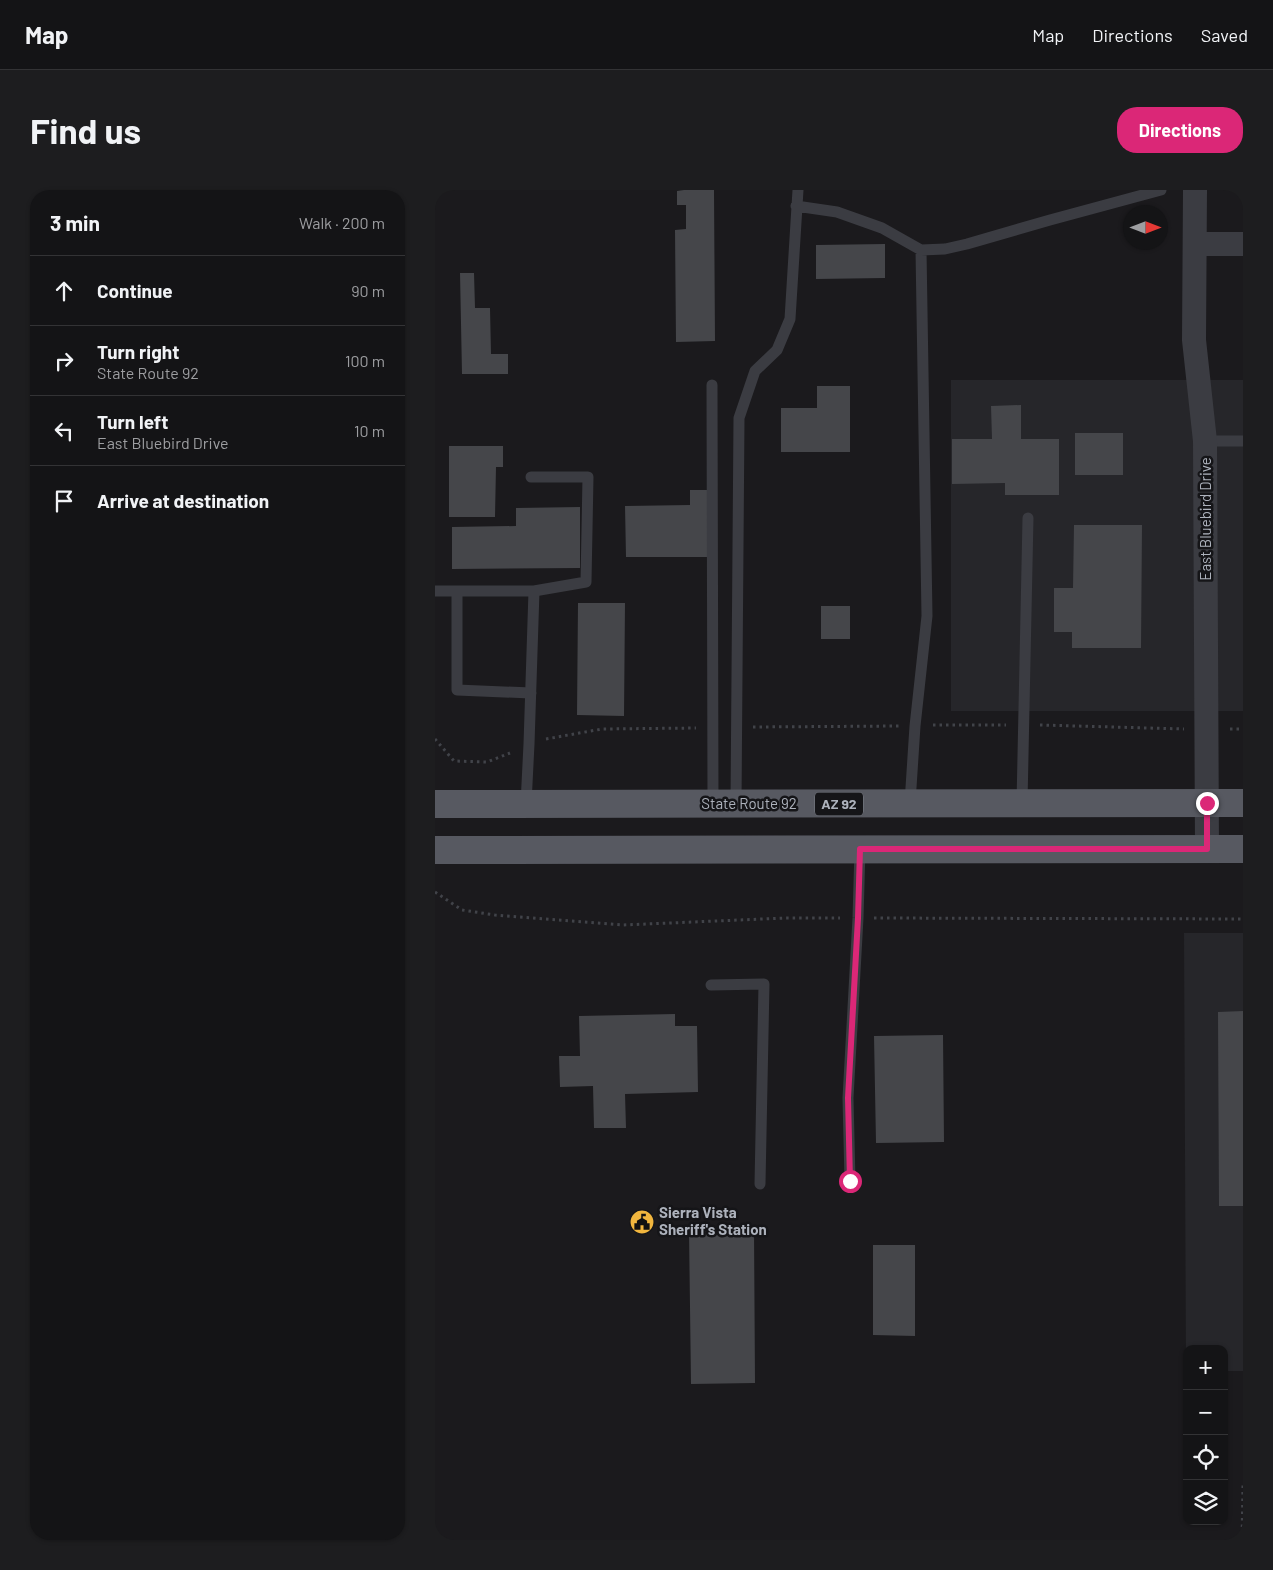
<!DOCTYPE html>
<meta charset="utf-8">
<style>
:root{--surface:#141416;--page:#1d1d1f;--text:#f1f3f6;--muted:#9d9ea1;--line:#333335;--accent:#db2777}
body{margin:0;font-family:Barlow,sans-serif;background:var(--page);color:var(--text)}
.controls{position:absolute;right:15px;bottom:15px;display:grid;overflow:hidden;border-radius:10px;box-shadow:0 1px 4px #0004}
.controls button{width:45px;height:45px;display:grid;place-items:center;padding:0;border:0;border-bottom:1px solid var(--line);background:var(--surface);color:var(--text);font:25px sans-serif}
.compass{position:absolute;left:688px;top:15px;width:45px;height:45px;border-radius:50%;background:var(--surface);box-shadow:0 1px 4px #0004;rotate:90deg}
.stop{position:absolute;width:15px;height:15px;margin:-11px;border:4px solid #db2777;border-radius:50%;background:#fff}
.stop.end{background:#db2777;border-color:#fff;box-shadow:0 1px 5px #0008}
.list{margin:0;padding:0;list-style:none}
h2{display:flex;justify-content:space-between;align-items:center;height:65px;margin:0;padding:0 20px;font-size:21px}
h2 small{font-size:16px;font-weight:400;color:var(--muted)}
.list li{display:grid;grid-template-columns:32px 1fr auto;gap:15px;align-items:center;box-sizing:border-box;height:70px;padding:0 20px;border-top:1px solid var(--line)}
.list b{display:block;font-size:19px;white-space:nowrap}
.list p{margin:0;font-size:16px;white-space:nowrap;color:var(--muted)}
.list em{font-size:16px;font-style:normal;color:var(--muted)}
.icon{flex:none;width:28px;height:28px;fill:none;stroke:currentColor;stroke-width:2;stroke-linecap:round;stroke-linejoin:round}
.map{position:relative;flex:none;width:808px;height:1350px;overflow:hidden;border-radius:20px}
header{display:flex;align-items:center;gap:30px;box-sizing:border-box;height:70px;padding:0 25px;background:var(--surface);border-bottom:1px solid var(--line)}
header strong{font-size:24px}
nav{display:flex;gap:28px;margin-inline-start:auto;font-size:18px}
.intro{display:flex;align-items:center;justify-content:space-between;box-sizing:border-box;height:120px;padding:0 30px}
h1{margin:0;font-size:35px}
.button{padding:12px 22px;border-radius:20px;background:var(--accent);color:#fff;font-size:18px;font-weight:700}
main{display:flex;gap:30px;padding:0 30px}
aside{flex:1;background:var(--surface);border-radius:20px;box-shadow:0 1px 4px #0004}
.map>svg:first-child{display:block}
.built{fill:#26262a}
.building{fill:#45464a}
.lines{fill:none;stroke-linecap:round;stroke-linejoin:round}
.path{stroke:#414349;stroke-width:3;stroke-dasharray:2.5 4;stroke-linecap:butt}
.service{stroke:#3b3c42;stroke-width:11}
.minor{stroke:#3b3c42;stroke-width:24}
.primary{stroke:#575961;stroke-width:28}
.route{stroke:#db2777;stroke-width:6}
.labels{text-anchor:middle;stroke-width:5;stroke-linejoin:round;paint-order:stroke}
.shield{fill:#151518;stroke:#7f838b;stroke-width:1}
.shield-label{font-size:14px;font-weight:bold;fill:#adb2bc}
.street-label{font-size:15px;fill:#adb2bc;stroke:#151518}
.poi-label{font-size:15px;font-weight:bold;fill:#adb2bc;stroke:#151518;text-anchor:start}
</style>
<header>
<strong>Map</strong>
<nav><a>Map</a><a>Directions</a><a>Saved</a></nav>
</header>
<div class="intro"><h1>Find us</h1><a class="button">Directions</a></div>
<main>
<aside>
<h2>3 min<small>Walk · 200 m</small></h2>
<ul class="list">
<li><svg class="icon" aria-label="ahead" viewBox="0 0 24 24"><path d="M12 20V5M6 11l6-6 6 6"/></svg><div><b>Continue</b></div><em>90 m</em></li>
<li><svg class="icon" aria-label="right" viewBox="0 0 24 24"><path d="M7 20v-9h11M14 6l5 5-5 5"/></svg><div><b>Turn right</b><p>State Route 92</p></div><em>100 m</em></li>
<li><svg class="icon" aria-label="left" viewBox="0 0 24 24"><path d="M17 20v-9H6M10 6l-5 5 5 5"/></svg><div><b>Turn left</b><p>East Bluebird Drive</p></div><em>10 m</em></li>
<li><svg class="icon" aria-label="arrive" viewBox="0 0 24 24"><path d="M6 21V4h12l-3 4 3 4H6"/></svg><div><b>Arrive at destination</b></div></li>
</ul>
</aside>
<div class="map">
<svg width="808" height="1350" viewBox="0 0 808 1350">
<rect width="100%" height="100%" fill="#1b1a1d"/>
<path class="built" d="M 516,190 L 808,190 L 808,521 L 516,521 Z
M 749,743 L 808,743 L 808,1181 L 789,1181 L 789,1159 L 752,1159 L 751,1182 Z"/>
<path class="building" d="M 249,0 L 279,0 L 280,151 L 241,152 L 240,40 L 251,39 L 251,15 L 242,15 L 242,1 Z
M 450,54 L 450,88 L 381,89 L 381,55 Z
M 25,83 L 39,83 L 40,118 L 55,118 L 56,164 L 73,164 L 73,184 L 27,184 Z
M 382,196 L 415,196 L 415,262 L 346,262 L 346,218 L 382,218 Z
M 586,215 L 586,249 L 624,249 L 624,305 L 570,305 L 570,293 L 517,294 L 517,249 L 557,249 L 556,216 Z
M 640,243 L 688,243 L 688,285 L 640,285 Z
M 14,256 L 68,256 L 68,277 L 61,277 L 60,327 L 14,327 Z
M 255,300 L 274,300 L 275,367 L 191,367 L 190,316 L 255,315 Z
M 145,317 L 145,378 L 17,379 L 17,337 L 81,336 L 81,318 Z
M 639,335 L 707,335 L 706,458 L 637,458 L 637,442 L 619,442 L 619,398 L 638,398 Z
M 143,413 L 190,413 L 189,526 L 142,525 Z
M 386,416 L 415,416 L 415,449 L 386,449 Z
M 808,821 L 808,1016 L 784,1016 L 783,822 Z
M 240,824 L 240,836 L 262,836 L 263,902 L 190,904 L 191,938 L 159,938 L 158,896 L 125,897 L 124,866 L 145,866 L 144,826 Z
M 508,845 L 509,952 L 441,953 L 439,846 Z
M 319,1039 L 320,1193 L 256,1194 L 254,1040 Z
M 438,1055 L 480,1055 L 480,1146 L 438,1145 Z"/>
<g class="lines">
<path class="path" d="M 498,535 L 571,535
M 605,535 L 749,539
M 318,537 L 464,536
M 795,539 L 808,539
M 0,549 L 19,571 L 52,572 L 75,563
M 111,549 L 167,539 L 261,538
M 0,702 L 27,720 L 60,725 L 188,735 L 351,728 L 405,728
M 439,728 L 808,729
M 807,1350 L 808,1294"/>
<path class="service" d="M 361,16 L 402,22 L 447,38 L 486,60 L 510,59 L 532,54 L 615,30 L 726,0
M 277,195 L 278,614
M 770,251 L 808,251
M 96,287 L 153,287 L 151,392 L 99,401
M 0,401 L 99,401 L 94,554 L 91,614
M 22,401 L 22,500 L 96,503
M 475,613 L 480,536 L 492,426 L 486,60
M 587,613 L 593,328
M 301,614 L 304,228 L 320,181 L 342,160 L 355,129 L 363,0
M 276,795 L 329,794 L 325,994
M 415,991 L 413,908 L 423,728 L 425,659"/>
<path class="minor" d="M 760,0 L 759,150 L 770,251 L 772,659
M 761,54 L 808,54"/>
<path class="primary" d="M 0,614 L 808,613
M 0,660 L 808,659"/>
</g>
<g class="lines">
<path class="route" d="M 415,991 L 413,908 L 423,728 L 425,659 L 772,659 L 772,613"/>
</g>
<defs>
<symbol id="civic-disc" viewBox="-11 -11 22 22"><circle r="9.5" fill="#f1b63e" stroke="#151518"/><path d="M-.6-6.5H3V-4.5H.6V-3L4-1V1h2V6H-6V1h2V-1L-.6-3ZM-1.2 2.5V6h2.4V2.5Z" fill="#111"/></symbol>
</defs>
<g fill-rule="evenodd">
<use href="#civic-disc" x="193" y="1018" width="28" height="28"/>
</g>
<g class="labels">
<rect class="shield" x="380" y="602.5" width="48" height="23" rx="4"/>
<g class="shield-label">
<text x="404" y="619">AZ 92</text>
</g>
<g class="street-label">
<text transform="translate(771 329) rotate(-90)" y="5">East Bluebird Drive</text>
<text x="314" y="619">State Route 92</text>
</g>
<g class="poi-label">
<text x="224" y="1028">Sierra Vista<tspan x="224" dy="17">Sheriff's Station</tspan></text>
</g>
</g>
</svg>
<div class="controls">
<button>+</button>
<button>−</button>
<button><svg class="icon" aria-label="locate" viewBox="0 0 24 24"><circle cx="12" cy="12" r="6"/><path d="M12 2v4M12 18v4M2 12h4M18 12h4"/></svg></button>
<button><svg class="icon" aria-label="layers" viewBox="0 0 24 24"><path d="M12 4l9 5-9 5-9-5zM3 14l9 5 9-5"/></svg></button>
</div>
<svg class="compass" viewBox="-18 -18 36 36"><path d="M0-13l5 13h-10z" fill="#e53935"/><path d="M0 13l5-13h-10z" fill="#9d9ea1"/></svg>
<div class="stop" style="left:415px;top:991px"></div>
<div class="stop end" style="left:772px;top:613px"></div>
</div>
</main>
